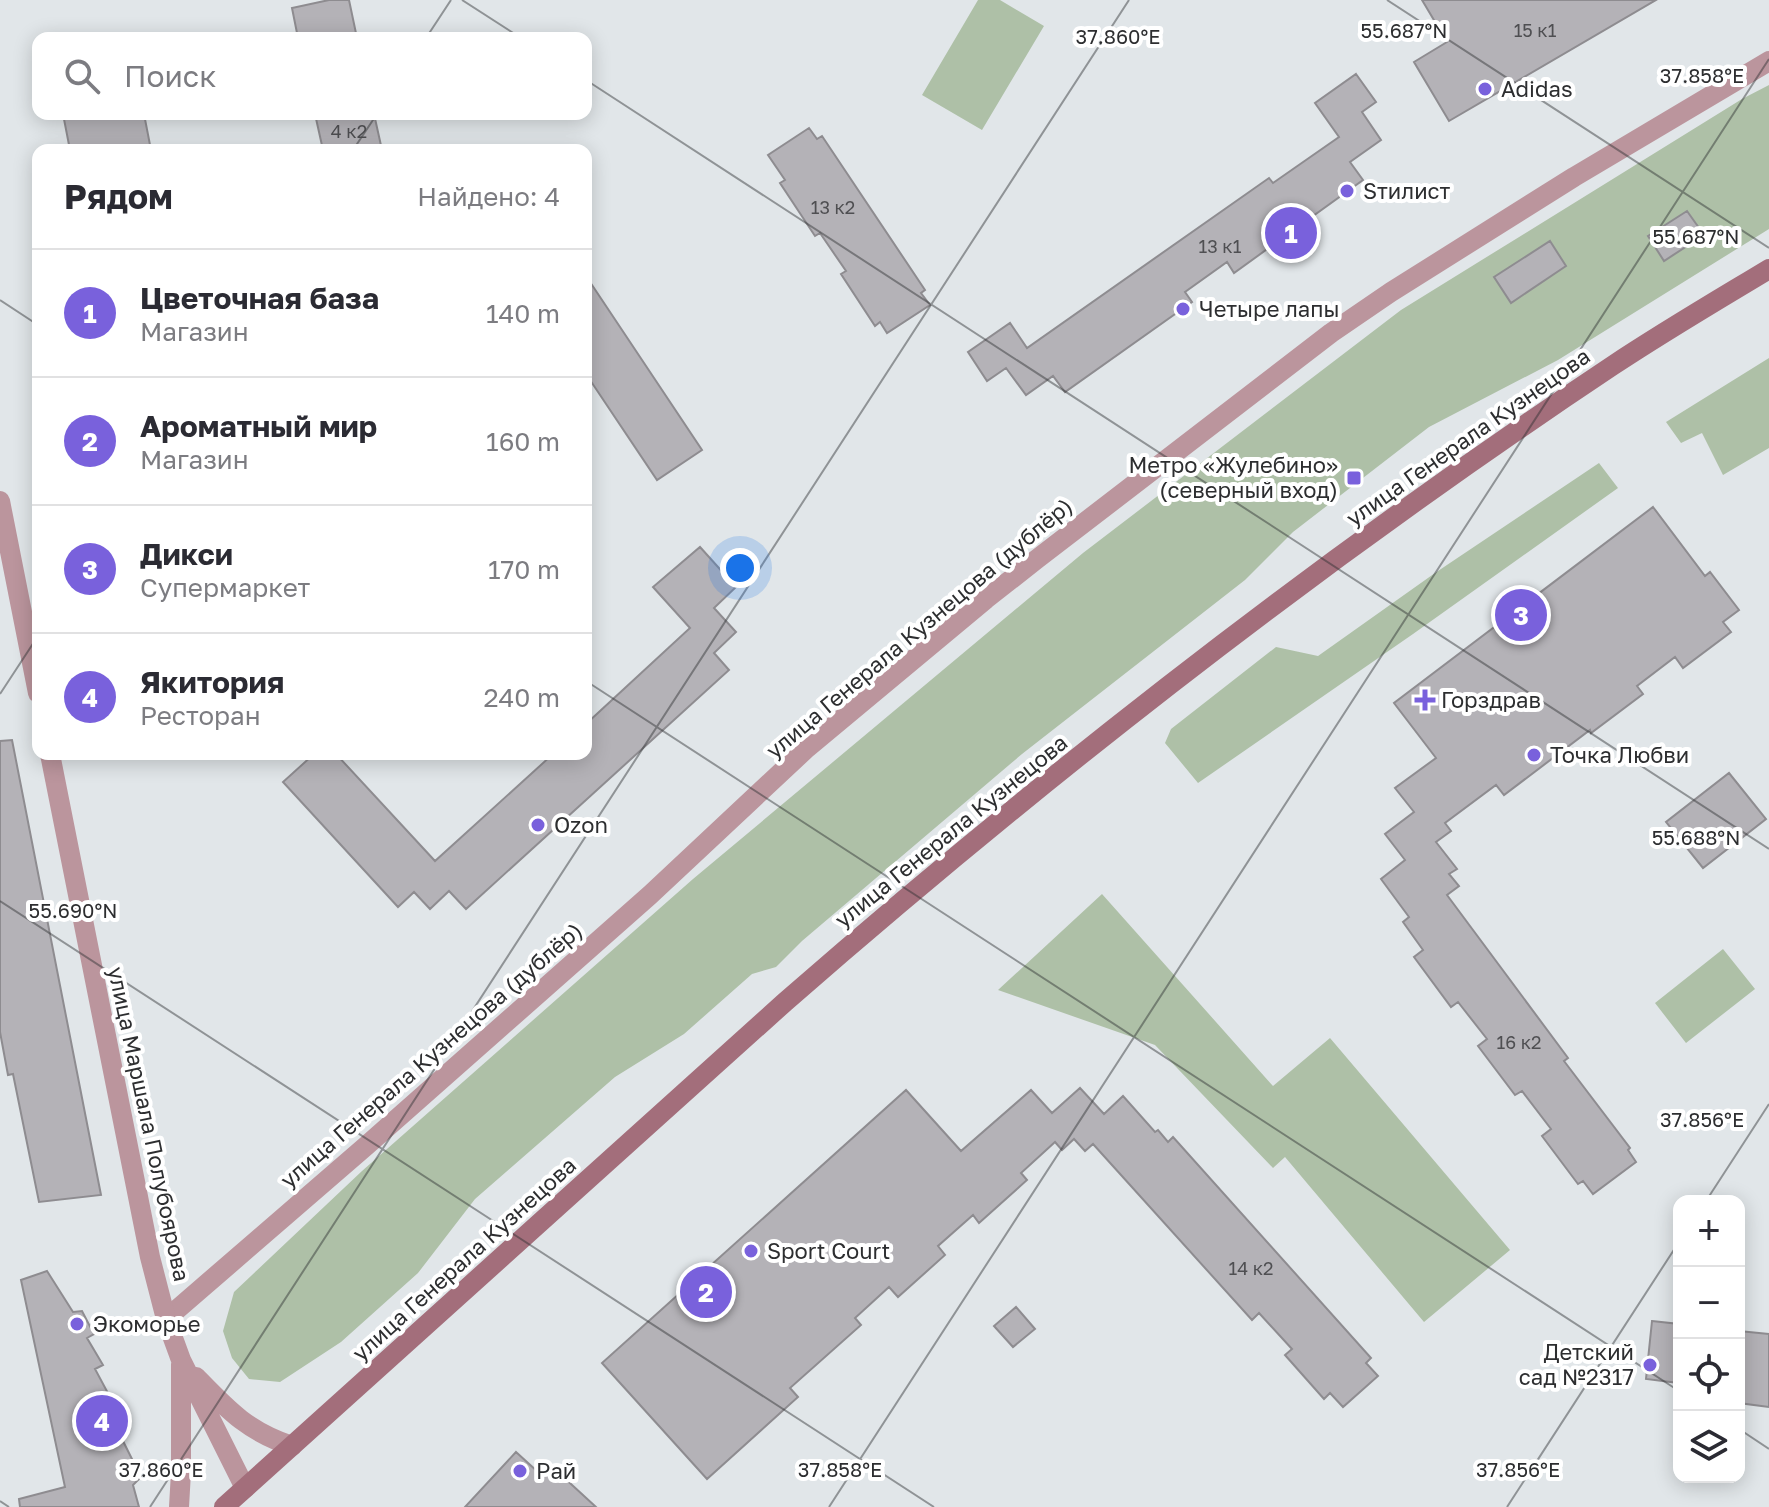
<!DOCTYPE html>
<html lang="ru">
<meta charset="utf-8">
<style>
:root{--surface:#fff;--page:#f2f2f3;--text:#2b2b33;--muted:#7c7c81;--line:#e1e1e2;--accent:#7961dc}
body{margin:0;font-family:"Golos Text",sans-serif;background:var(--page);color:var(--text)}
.controls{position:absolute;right:24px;bottom:24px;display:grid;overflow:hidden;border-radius:16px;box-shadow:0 4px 20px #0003}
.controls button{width:72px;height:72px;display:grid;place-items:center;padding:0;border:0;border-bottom:2px solid var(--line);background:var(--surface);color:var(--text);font:40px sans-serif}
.you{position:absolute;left:740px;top:568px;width:28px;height:28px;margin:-20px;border:6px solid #fff;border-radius:50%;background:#1a73e8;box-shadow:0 0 0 12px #1a73e833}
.badge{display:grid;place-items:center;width:52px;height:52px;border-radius:50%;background:var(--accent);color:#fff;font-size:26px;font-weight:700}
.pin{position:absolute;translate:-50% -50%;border:4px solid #fff;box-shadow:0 2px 8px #0006}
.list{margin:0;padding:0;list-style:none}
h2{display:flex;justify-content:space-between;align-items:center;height:104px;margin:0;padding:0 32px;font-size:34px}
h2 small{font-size:26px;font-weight:400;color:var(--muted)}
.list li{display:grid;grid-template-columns:52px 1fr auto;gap:24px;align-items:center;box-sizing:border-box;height:128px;padding:0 32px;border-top:2px solid var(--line)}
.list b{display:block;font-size:30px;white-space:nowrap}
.list p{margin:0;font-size:26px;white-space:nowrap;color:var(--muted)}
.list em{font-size:26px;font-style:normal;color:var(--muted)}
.icon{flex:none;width:44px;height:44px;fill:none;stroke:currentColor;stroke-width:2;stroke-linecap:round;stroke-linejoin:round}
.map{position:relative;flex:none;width:1769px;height:1507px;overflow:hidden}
.search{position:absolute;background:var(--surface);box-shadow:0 4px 20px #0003;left:32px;top:32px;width:560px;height:88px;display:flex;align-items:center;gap:20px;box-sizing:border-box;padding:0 28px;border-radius:16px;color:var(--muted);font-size:30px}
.panel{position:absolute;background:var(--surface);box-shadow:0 4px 20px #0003;left:32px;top:144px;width:560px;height:616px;border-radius:16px}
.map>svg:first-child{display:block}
.green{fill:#aec0a7}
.building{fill:#b4b2b7;stroke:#8e8c90;stroke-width:2}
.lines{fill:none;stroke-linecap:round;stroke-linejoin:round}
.minor{stroke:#bb959d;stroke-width:20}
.tertiary{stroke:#bb959d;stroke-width:20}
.secondary{stroke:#a36e7b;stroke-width:20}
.ticks{fill:none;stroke:#2d2e30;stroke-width:2;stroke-opacity:0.45}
.poi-dot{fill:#7961dc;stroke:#fff;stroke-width:3}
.labels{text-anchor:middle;stroke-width:8;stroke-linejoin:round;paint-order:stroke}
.number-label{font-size:18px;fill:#4f4f52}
.poi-label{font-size:22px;fill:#2d2e30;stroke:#fff;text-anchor:start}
.street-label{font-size:22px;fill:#2d2e30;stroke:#fff}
.ticks-label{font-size:20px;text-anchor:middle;fill:#2d2e30;stroke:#fff;stroke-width:8;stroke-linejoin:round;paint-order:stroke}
</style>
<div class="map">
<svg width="1769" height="1507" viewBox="0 0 1769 1507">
<rect width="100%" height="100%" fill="#e1e6e9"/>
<path class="green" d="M 978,0 L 1000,0 L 1044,26 L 982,130 L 922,95 Z
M 1769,85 L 1769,229 L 1558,360 L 1429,427 L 1293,532 L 1245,580 L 1022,754 L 802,941 L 776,967 L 752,974 L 684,1034 L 615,1077 L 475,1199 L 418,1273 L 341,1342 L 280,1382 L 249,1379 L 232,1358 L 223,1331 L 234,1292 L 362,1171 L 693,879 L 1083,553 L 1401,310 L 1742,99 Z
M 1769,358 L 1769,448 L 1723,475 L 1702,433 L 1681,443 L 1666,422 Z
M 1599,463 L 1618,488 L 1413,634 L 1198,783 L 1165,743 L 1171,729 L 1276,647 L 1318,656 L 1435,573 Z
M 1102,894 L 1273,1086 L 1330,1038 L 1510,1250 L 1424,1322 L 1285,1157 L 1273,1168 L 1155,1045 L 998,990 Z
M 1723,949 L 1755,989 L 1686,1043 L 1655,1003 Z"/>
<path class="building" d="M 329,0 L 349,0 L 357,38 L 298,38 L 292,8 Z
M 1422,0 L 1656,0 L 1449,121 L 1414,62 L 1447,42 Z
M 1356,74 L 1376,102 L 1362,112 L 1381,140 L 1350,162 L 1363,180 L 1234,273 L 1227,262 L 1185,292 L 1192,302 L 1065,392 L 1053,376 L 1026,395 L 1006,368 L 987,381 L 968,352 L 1010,323 L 1027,348 L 1269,178 L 1273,183 L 1339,137 L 1315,103 Z
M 63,114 L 144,114 L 151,150 L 70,150 Z
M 315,114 L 374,114 L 382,150 L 323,150 Z
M 809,128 L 817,139 L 822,136 L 925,290 L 921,293 L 930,305 L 887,333 L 880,322 L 875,326 L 841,274 L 846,271 L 820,233 L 815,236 L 780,183 L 785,180 L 768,155 Z
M 1687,211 L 1704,235 L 1664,261 L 1648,236 Z
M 1550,241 L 1566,266 L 1511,303 L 1494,277 Z
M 586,276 L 702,450 L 657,480 L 586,374 Z
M 1653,507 L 1705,576 L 1710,572 L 1739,610 L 1723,622 L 1731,632 L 1683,668 L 1675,657 L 1637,686 L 1643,694 L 1591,733 L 1590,730 L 1504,795 L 1496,785 L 1445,823 L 1451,831 L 1436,842 L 1457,869 L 1449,874 L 1459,886 L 1447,895 L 1568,1058 L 1564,1061 L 1630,1148 L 1628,1150 L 1636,1162 L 1593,1194 L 1583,1181 L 1578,1184 L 1542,1136 L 1551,1129 L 1522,1091 L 1515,1095 L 1478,1046 L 1487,1039 L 1458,1002 L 1451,1007 L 1414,957 L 1423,950 L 1403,922 L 1409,917 L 1381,879 L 1405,860 L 1385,834 L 1414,812 L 1395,788 L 1436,758 L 1394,703 Z
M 700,547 L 736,587 L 714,608 L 736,632 L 714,653 L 729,670 L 466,909 L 449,891 L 430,909 L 414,892 L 398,907 L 283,782 L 314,754 L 336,754 L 435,861 L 553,754 L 586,754 L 586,724 L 690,628 L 653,587 Z
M 12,740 L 101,1195 L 39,1202 L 13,1074 L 8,1075 L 0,1032 L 0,741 Z
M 1729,773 L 1766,819 L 1703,868 L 1666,822 Z
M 1080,1088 L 1104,1114 L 1123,1096 L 1155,1132 L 1158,1130 L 1168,1142 L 1173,1137 L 1371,1358 L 1366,1363 L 1378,1376 L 1343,1407 L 1330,1393 L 1324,1399 L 1285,1355 L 1292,1349 L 1259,1313 L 1252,1320 L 1093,1144 L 1085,1151 L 1074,1139 L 1062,1150 L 1055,1142 L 1021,1173 L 1027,1180 L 979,1223 L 973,1215 L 938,1246 L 945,1255 L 898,1297 L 889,1287 L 855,1318 L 861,1325 L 790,1388 L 798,1397 L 707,1479 L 602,1363 L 906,1090 L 961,1151 L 1031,1090 L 1052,1113 Z
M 47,1271 L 73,1312 L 82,1311 L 94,1334 L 87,1338 L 103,1365 L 95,1369 L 125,1425 L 122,1439 L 141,1477 L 133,1485 L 139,1507 L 20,1507 L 19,1499 L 65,1487 L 21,1280 Z
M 1016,1307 L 1035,1329 L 1013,1347 L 994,1326 Z
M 1652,1321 L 1679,1324 L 1679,1383 L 1646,1379 Z
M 1739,1331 L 1769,1334 L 1769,1407 L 1739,1403 Z
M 516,1452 L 538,1472 L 547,1462 L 596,1507 L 465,1507 Z"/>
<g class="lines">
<path class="minor" d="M 166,1319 L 366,1146 L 650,895 L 807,748 L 986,599 L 1037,559 L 1331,333 L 1391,292 L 1574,177 L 1769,61"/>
<path class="tertiary" d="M 0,501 L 38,693
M 50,754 L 150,1257 L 166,1319 L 181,1360 L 245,1488
M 196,1377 C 228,1410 247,1431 292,1446
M 179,1507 L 181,1472 L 181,1364"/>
<path class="secondary" d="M 224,1507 L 785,1002 C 1046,774 1322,559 1612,366 C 1663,332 1716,301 1769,269"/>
</g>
<path class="ticks" d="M 462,0 L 521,38M 1387,0 L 1769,248M 426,38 L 451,0M 586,80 L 1769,849M 353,150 L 377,114M 0,300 L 38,325M 586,681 L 1679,1391M 0,694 L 38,636M 0,901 L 934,1507M 1706,1201 L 1769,1104M 1739,1429 L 1769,1449M 0,1501 L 9,1507M 150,1507 L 1129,0M 829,1507 L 1769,59M 1507,1507 L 1679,1242"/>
<g class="poi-dot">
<circle cx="1485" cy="89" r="8"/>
<circle cx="1347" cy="191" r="8"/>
<circle cx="1183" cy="309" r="8"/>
<rect x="1346" y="470" width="16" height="16" rx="4"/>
<path d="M1421 688h8v8h8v8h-8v8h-8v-8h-8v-8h8z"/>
<circle cx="1534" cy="755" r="8"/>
<circle cx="538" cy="825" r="8"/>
<circle cx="751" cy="1251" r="8"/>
<circle cx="77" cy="1324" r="8"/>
<circle cx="1650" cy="1365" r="8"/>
<circle cx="520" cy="1471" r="8"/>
</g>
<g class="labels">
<g class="number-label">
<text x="1535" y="37">15 к1</text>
<text x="349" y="138">4 к2</text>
<text x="833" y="214">13 к2</text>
<text x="1220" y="253">13 к1</text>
<text x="1519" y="1049">16 к2</text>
<text x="1251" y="1275">14 к2</text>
</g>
<g class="poi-label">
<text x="1501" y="97">Adidas</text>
<text x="1363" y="199">Sтилист</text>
<text x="1199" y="317">Четыре лапы</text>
<text x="1338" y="473" text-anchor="end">Метро «Жулебино»<tspan x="1338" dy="25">(северный вход)</tspan></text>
<text x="1441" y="708">Горздрав</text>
<text x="1550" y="763">Точка Любви</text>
<text x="554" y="833">Ozon</text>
<text x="767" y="1259">Sport Court</text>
<text x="93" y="1332">Экоморье</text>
<text x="1634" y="1360" text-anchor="end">Детский<tspan x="1634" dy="25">сад №2317</tspan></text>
<text x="536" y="1479">Рай</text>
</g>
<g class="street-label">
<text transform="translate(1468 437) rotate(-35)" y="8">улица Генерала Кузнецова</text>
<text transform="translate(919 628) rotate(-40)" y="8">улица Генерала Кузнецова (дублёр)</text>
<text transform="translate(951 831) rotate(-39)" y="8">улица Генерала Кузнецова</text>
<text transform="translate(431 1055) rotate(-41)" y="8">улица Генерала Кузнецова (дублёр)</text>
<text transform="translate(149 1124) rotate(78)" y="8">улица Маршала Полубоярова</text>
<text transform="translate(464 1259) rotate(-42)" y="8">улица Генерала Кузнецова</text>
</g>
</g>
<g class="ticks-label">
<text x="1404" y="38">55.687°N</text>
<text x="1118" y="44">37.860°E</text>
<text x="1702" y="83">37.858°E</text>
<text x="1696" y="244">55.687°N</text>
<text x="1696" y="845">55.688°N</text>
<text x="73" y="918">55.690°N</text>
<text x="1702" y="1127">37.856°E</text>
<text x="161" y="1477">37.860°E</text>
<text x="840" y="1477">37.858°E</text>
<text x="1518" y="1477">37.856°E</text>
</g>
</svg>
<div class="controls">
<button>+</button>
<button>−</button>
<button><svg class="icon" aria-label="locate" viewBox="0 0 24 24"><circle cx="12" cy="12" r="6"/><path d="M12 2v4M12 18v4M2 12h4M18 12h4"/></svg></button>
<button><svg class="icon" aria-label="layers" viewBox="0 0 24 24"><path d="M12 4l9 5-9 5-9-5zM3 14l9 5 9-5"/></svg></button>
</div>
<div class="you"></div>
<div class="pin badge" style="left:1291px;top:233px">1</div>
<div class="pin badge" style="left:706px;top:1292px">2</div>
<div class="pin badge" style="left:1521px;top:615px">3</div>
<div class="pin badge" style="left:102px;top:1421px">4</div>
<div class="search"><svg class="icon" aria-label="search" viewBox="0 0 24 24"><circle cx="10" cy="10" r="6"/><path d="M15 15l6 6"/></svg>Поиск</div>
<section class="panel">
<h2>Рядом<small>Найдено: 4</small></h2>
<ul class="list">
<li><span class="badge">1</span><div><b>Цветочная база</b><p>Магазин</p></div><em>140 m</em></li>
<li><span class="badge">2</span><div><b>Ароматный мир</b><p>Магазин</p></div><em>160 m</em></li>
<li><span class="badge">3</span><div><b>Дикси</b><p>Супермаркет</p></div><em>170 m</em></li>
<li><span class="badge">4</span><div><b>Якитория</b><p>Ресторан</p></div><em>240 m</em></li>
</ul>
</section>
</div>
